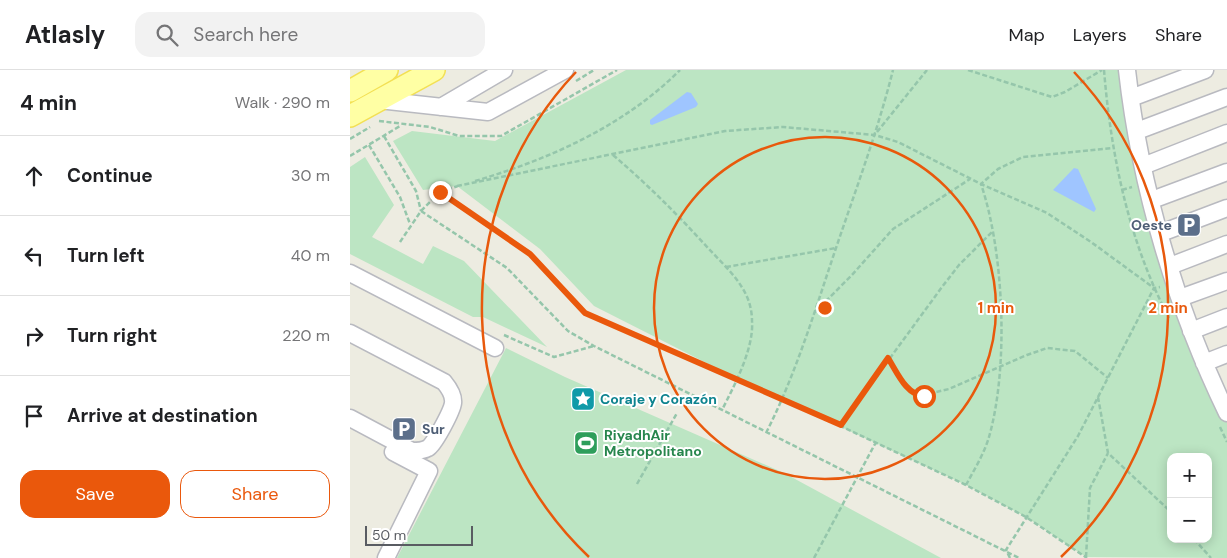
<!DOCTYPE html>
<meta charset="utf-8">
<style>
:root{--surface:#fff;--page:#f2f2f2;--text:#202124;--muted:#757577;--line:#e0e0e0;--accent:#ea580c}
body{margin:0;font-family:"DM Sans",sans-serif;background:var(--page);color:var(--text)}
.controls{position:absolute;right:15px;bottom:15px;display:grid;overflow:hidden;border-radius:10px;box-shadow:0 2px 12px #0003}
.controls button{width:45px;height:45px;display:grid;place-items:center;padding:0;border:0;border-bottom:1px solid var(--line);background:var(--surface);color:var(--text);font:25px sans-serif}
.scale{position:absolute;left:15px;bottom:12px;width:108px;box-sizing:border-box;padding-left:5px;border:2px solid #595c62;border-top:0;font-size:14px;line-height:18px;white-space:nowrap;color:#595c62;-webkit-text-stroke:4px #fff;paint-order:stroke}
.stop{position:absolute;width:15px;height:15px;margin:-11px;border:4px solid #ea580c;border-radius:50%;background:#fff}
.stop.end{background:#ea580c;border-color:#fff;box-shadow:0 1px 5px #0008}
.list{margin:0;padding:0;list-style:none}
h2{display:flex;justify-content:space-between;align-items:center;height:65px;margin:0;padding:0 20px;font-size:21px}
h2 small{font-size:16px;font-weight:400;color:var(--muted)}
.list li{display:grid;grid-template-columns:32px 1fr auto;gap:15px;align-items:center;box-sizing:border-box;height:80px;padding:0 20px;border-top:1px solid var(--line)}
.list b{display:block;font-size:19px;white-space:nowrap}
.list em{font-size:16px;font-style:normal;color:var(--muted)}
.actions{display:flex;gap:10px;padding:15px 20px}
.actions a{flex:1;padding:11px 0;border:1px solid var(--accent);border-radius:15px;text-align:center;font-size:18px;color:var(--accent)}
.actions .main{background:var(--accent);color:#fff}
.icon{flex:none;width:28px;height:28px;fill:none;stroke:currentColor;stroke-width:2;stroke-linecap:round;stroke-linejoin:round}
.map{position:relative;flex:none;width:877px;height:488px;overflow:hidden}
header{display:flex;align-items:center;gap:30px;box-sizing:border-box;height:70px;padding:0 25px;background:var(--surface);border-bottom:1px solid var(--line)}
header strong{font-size:24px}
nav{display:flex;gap:28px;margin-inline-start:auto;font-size:18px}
.search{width:350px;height:45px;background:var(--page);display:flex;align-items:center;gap:12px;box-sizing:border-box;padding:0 18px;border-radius:15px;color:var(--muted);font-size:19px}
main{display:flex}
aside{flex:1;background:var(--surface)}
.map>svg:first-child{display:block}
.green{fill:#bce5c3;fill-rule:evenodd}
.water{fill:#9fc5ff}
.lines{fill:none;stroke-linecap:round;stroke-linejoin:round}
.minor-casing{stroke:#b9bac0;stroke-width:19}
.major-casing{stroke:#f3e054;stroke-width:24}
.path{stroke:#95c6ab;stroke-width:2.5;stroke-dasharray:5 2.5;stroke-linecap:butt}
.minor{stroke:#fff;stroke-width:16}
.major{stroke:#ffffa4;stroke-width:21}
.route{stroke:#ea580c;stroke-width:6}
.ring{fill:none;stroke:#e8590c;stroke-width:2.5}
.labels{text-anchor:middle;stroke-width:4;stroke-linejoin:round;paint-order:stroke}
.service-label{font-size:14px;font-weight:bold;fill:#4e5e75;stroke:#fff;text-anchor:end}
.culture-label{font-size:14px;font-weight:bold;fill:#0d838f;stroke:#fff;text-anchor:start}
.leisure-label{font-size:14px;font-weight:bold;fill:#27864d;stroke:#fff;text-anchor:start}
.centre{fill:#e8590c;stroke:#fff;stroke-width:2.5}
.ring-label{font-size:15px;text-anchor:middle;font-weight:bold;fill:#e8590c;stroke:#fff;stroke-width:4;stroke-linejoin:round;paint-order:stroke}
</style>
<header>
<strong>Atlasly</strong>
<div class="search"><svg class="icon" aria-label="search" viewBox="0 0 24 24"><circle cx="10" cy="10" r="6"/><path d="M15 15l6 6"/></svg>Search here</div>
<nav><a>Map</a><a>Layers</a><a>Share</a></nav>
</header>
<main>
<aside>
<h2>4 min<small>Walk · 290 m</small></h2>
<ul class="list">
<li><svg class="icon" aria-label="ahead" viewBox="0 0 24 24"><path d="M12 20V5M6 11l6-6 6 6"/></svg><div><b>Continue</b></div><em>30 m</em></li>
<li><svg class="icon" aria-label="left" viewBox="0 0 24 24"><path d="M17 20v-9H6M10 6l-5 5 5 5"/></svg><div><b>Turn left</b></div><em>40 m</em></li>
<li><svg class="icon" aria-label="right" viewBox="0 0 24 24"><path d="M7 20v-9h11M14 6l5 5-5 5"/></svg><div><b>Turn right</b></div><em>220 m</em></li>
<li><svg class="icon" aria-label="arrive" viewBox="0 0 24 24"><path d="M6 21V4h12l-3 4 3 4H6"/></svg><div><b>Arrive at destination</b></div></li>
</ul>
<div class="actions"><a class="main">Save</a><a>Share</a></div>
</aside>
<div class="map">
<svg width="877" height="488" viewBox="0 0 877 488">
<rect width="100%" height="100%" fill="#edece1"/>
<path class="green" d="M 276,0 L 776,0 L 785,102 L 816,208 L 877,351 L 877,488 L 736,487 L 676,447 L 616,415 L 388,309 L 244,236 L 190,179 L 107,116 L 73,120 L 43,71 L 62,61 L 145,71 ZM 821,387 L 858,387 L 858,469 L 821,469 Z
M 15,87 L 44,135 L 22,167 L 73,194 L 83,176 L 114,191 L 197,277 L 133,247 L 123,247 L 0,184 L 0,97 Z
M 156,278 L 215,307 L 434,403 L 591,488 L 47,488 Z"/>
<path class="water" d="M 337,22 L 341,23 L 348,34 L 346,37 L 302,55 L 300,54 L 300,50 Z
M 724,98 L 728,99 L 746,139 L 744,142 L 703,120 Z"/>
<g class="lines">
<defs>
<path id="minor" d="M 777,0 C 790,117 826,238 877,343
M 781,28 L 855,0
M 29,30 L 138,42 L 215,0
M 91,37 L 154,0
M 787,61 L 877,27
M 793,96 L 877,63
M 802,130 L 877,102
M 811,163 L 877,138
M 820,196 L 877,174
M 0,203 L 145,278
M 830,228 L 877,211
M 841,261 L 877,247
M 0,263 L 94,312 C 99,318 104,325 103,333 C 102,341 84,375 78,378 C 73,381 68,381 62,381 L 0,348
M 854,293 L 877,284
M 36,488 L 79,401 L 43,382"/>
<path id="major" d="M 0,21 L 37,0
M 0,46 L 84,0"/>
</defs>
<use href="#minor" class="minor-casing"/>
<use href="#major" class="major-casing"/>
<path class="path" d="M 618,0 L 702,27 L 715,22 L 752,0
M 754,0 C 761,86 779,172 819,248
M 226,11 L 244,0
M 29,51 L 80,57 L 109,66 L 151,66 L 267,0
M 527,62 L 577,0
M 34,66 L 66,121 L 71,141
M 0,69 L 20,57
M 19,75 L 50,127 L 60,154
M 263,85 C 297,114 328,145 358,178 C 373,194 392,211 399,232 C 401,238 402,245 402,251 C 404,279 384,316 372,340
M 0,86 L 50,56
M 125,111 C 200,89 274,56 330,0
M 107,116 L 375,61 L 433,57 L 525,65 L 548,72 L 631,114 L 697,143 L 741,172 L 804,218
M 772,120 L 782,117
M 90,122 L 108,116
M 71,141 L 90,122 L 180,184 L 235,243 L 433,329 L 616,415 L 676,447 L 737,488
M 50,172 L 71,141 L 157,198 L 218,261 L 244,276 L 669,488
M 376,197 L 486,178
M 465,242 L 501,206 L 543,159 L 620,109
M 154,265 L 204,287 L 244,276
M 538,288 L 557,317 L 569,326 L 599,319 L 677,285 L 697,278 L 725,281 L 758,308
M 748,327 L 758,383 L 821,442
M 491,355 L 592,217 L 609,195 L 642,162
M 870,357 L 877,372
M 416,363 C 446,304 465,240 486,178 C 506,119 528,60 543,0
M 287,414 L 327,343
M 616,415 C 624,400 634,384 639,367 C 659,297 654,182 631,114 L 648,99 L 673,87 L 762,78
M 844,469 L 861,488
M 736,487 L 740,418 L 758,383
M 464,488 L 526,372
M 660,488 L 656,480 L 728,366 L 804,218 L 810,217"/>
<use href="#minor" class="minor"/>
<use href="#major" class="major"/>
</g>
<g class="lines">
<path class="route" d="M 90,122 L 180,184 L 235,243 L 491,355 L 538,288 C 547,302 556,325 574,326"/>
</g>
<g class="ring">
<circle cx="475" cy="238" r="171"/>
<path d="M239 487A343 343 0 0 1 226 2M724 2A343 343 0 0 1 711 487"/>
</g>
<defs>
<symbol id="parking-square" viewBox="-11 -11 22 22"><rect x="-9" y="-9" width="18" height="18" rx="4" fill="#5c6f8a" stroke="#fff"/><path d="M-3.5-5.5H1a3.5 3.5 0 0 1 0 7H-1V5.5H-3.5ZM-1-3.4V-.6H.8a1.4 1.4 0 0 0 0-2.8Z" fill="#fff"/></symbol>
<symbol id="sight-square" viewBox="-11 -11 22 22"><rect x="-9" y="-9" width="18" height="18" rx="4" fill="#0f9aa8" stroke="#fff"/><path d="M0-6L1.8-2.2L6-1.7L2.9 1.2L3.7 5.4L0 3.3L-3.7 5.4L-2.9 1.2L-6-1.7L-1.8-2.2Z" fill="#fff"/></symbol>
<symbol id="stadium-square" viewBox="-11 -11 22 22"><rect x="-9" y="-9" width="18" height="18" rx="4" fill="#2e9e5b" stroke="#fff"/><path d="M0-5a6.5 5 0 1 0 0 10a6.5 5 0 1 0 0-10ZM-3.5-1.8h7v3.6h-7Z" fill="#fff"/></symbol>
</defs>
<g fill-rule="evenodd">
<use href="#parking-square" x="825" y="141" width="28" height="28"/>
<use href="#sight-square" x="219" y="315" width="28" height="28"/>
<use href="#parking-square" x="40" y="345" width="28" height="28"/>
<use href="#stadium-square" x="222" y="359" width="28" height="28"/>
</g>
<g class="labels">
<g class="service-label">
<text x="822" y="160">Oeste</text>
<text x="72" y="364" text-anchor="start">Sur</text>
</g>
<g class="culture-label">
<text x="250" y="334">Coraje y Corazón</text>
</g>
<g class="leisure-label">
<text x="254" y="370">RiyadhAir<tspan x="254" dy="16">Metropolitano</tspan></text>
</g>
</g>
<circle cx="475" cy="238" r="8" class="centre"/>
<g class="ring-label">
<text x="646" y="243">1 min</text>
<text x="818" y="243">2 min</text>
</g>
</svg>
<div class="controls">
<button>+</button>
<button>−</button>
</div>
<div class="scale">50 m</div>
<div class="stop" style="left:574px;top:326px"></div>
<div class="stop end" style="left:90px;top:122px"></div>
</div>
</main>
